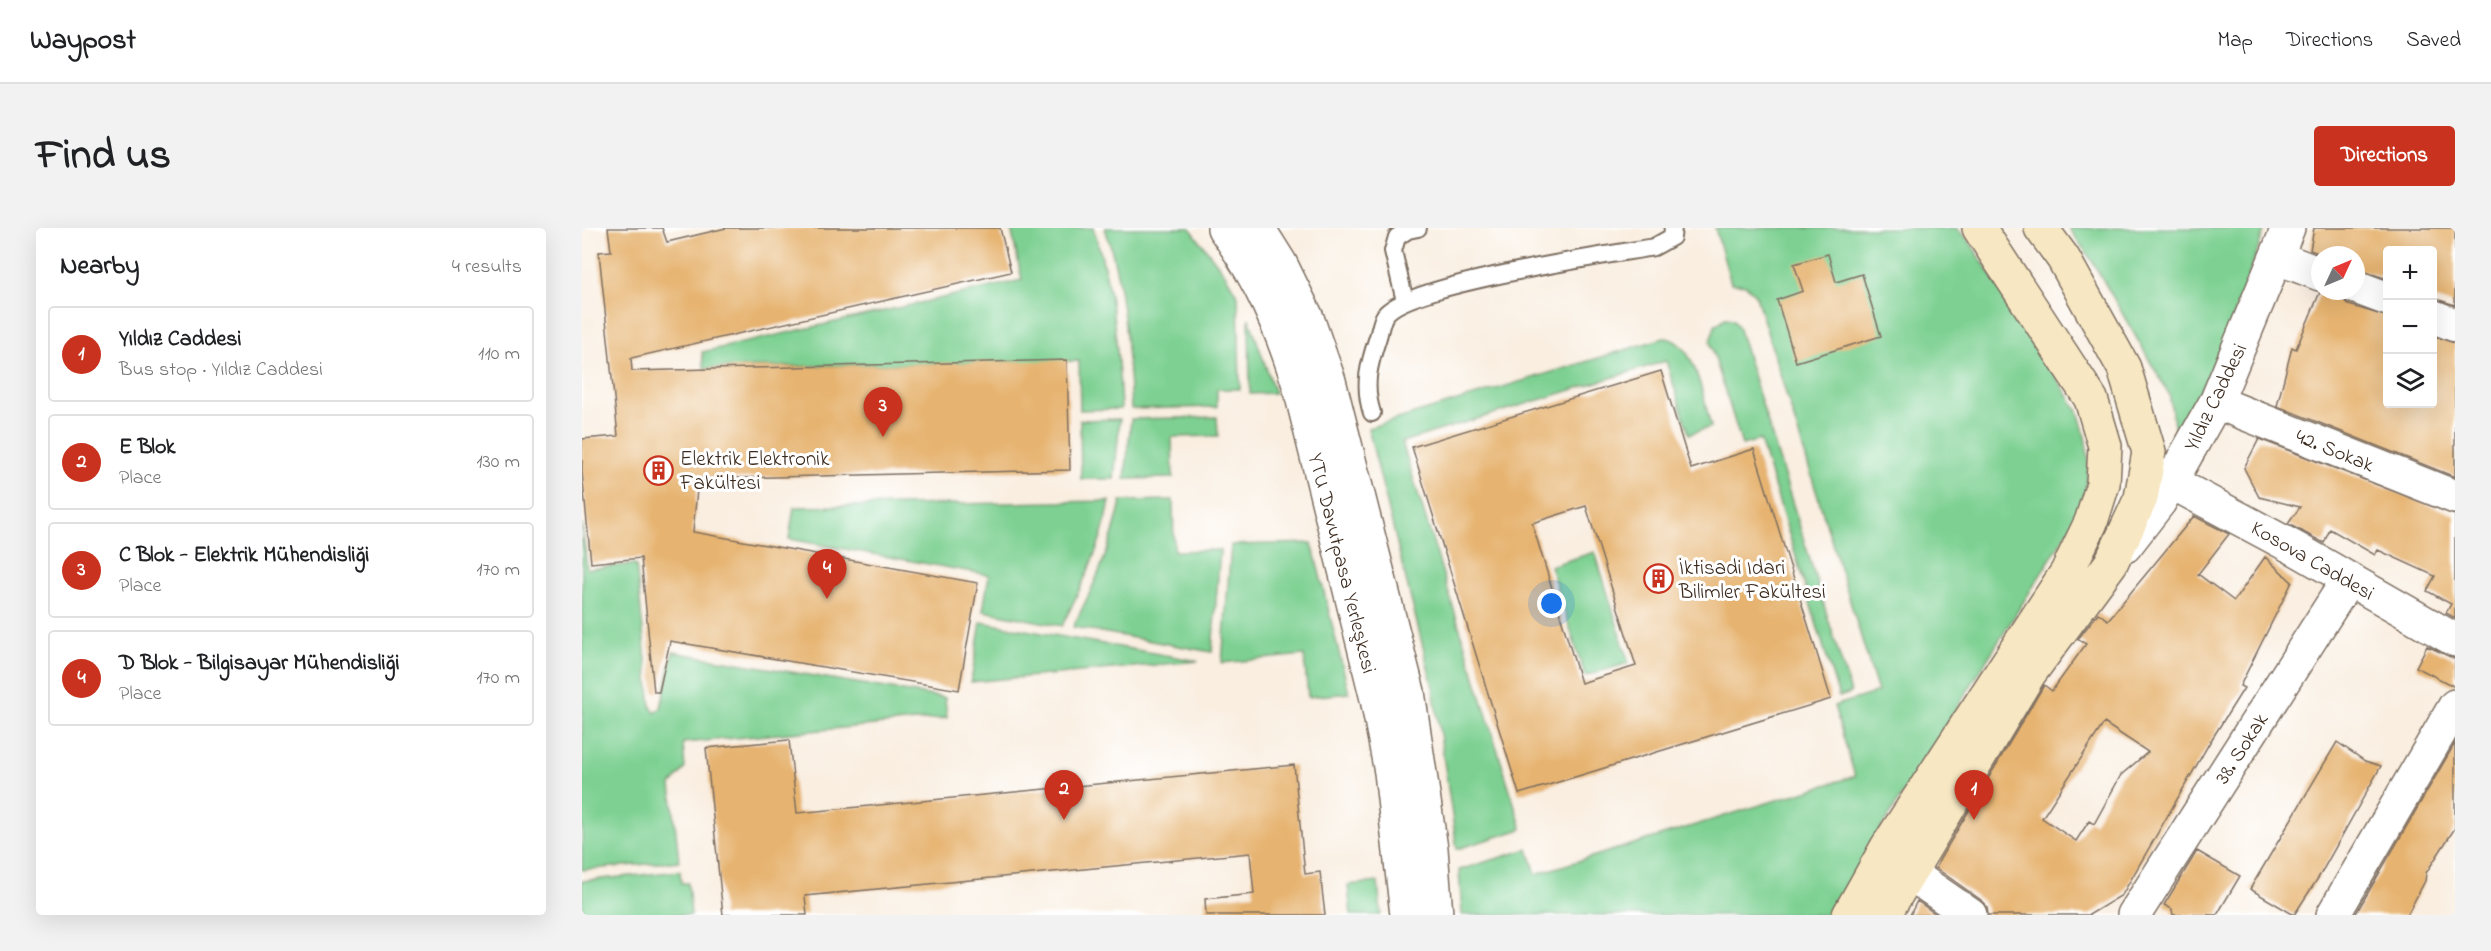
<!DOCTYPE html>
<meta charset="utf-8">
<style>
:root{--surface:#fff;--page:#f2f2f2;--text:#202124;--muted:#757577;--line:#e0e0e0;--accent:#c8321e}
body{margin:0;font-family:"Indie Flower",sans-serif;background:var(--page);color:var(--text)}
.controls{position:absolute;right:18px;top:18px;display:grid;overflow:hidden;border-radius:6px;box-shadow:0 6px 24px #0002}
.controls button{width:54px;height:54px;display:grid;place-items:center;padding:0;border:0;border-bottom:2px solid var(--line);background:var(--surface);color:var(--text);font:30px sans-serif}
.compass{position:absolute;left:1729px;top:18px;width:54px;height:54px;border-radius:50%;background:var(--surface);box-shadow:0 6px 24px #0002;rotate:46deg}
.you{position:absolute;left:970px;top:376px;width:21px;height:21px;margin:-15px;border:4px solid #fff;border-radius:50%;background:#1a73e8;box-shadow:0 0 0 9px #1a73e833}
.badge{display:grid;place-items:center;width:39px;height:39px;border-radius:50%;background:var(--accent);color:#fff;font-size:20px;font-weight:700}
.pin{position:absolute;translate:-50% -50px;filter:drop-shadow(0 2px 3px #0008)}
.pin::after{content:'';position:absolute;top:32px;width:21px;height:18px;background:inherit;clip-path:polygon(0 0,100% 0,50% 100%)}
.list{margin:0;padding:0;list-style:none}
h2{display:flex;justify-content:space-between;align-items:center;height:78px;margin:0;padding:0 24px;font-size:26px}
h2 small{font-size:20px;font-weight:400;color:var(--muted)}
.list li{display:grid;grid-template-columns:39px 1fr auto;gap:18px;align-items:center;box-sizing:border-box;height:96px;margin:0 12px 12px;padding:0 12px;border:2px solid var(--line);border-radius:6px}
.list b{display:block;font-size:22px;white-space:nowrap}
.list p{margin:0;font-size:20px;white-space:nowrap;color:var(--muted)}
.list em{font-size:20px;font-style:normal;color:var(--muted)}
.icon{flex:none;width:33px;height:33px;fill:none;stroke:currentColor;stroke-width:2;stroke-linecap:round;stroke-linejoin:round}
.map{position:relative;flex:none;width:1873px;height:687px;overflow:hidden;border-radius:6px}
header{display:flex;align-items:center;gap:36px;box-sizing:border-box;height:84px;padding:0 30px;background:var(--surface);border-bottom:2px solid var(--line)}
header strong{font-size:28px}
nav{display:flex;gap:33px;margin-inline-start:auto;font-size:21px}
.intro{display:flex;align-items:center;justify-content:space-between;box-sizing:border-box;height:144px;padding:0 36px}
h1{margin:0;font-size:42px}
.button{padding:15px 27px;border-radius:6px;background:var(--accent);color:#fff;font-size:21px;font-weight:700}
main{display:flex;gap:36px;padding:0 36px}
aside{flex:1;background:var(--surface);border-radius:6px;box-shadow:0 6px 24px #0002}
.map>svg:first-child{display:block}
.green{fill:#7dd092;stroke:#5c7d58;stroke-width:1.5}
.building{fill:#e6b370;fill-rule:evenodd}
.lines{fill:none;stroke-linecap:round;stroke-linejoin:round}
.lane-casing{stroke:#7e6f62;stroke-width:20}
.street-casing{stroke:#7e6f62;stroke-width:36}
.secondary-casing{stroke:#7e6f62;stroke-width:36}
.lane{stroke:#fff;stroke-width:16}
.street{stroke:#fff;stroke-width:33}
.secondary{stroke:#f7e8c3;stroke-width:33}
.labels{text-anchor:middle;stroke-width:6;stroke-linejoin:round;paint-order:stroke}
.street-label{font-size:21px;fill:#3b2a1e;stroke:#fff}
.poi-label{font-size:21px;fill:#3b2a1e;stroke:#fff;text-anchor:start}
</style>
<header>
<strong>Waypost</strong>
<nav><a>Map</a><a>Directions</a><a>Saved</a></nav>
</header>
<div class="intro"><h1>Find us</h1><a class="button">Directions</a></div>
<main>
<aside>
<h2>Nearby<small>4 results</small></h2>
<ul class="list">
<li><span class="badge">1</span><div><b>Yıldız Caddesi</b><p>Bus stop · Yıldız Caddesi</p></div><em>110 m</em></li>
<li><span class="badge">2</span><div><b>E Blok</b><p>Place</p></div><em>130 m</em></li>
<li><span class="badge">3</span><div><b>C Blok - Elektrik Mühendisliği</b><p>Place</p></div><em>170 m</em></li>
<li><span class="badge">4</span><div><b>D Blok - Bilgisayar Mühendisliği</b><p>Place</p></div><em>170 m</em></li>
</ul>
</aside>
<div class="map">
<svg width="1873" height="687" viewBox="0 0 1873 687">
<rect width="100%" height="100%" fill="#fff"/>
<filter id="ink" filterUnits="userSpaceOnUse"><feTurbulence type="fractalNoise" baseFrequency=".0167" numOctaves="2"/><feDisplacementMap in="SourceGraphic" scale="12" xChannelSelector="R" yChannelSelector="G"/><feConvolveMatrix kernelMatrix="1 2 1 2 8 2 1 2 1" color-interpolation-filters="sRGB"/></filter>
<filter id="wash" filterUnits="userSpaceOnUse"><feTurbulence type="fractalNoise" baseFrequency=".008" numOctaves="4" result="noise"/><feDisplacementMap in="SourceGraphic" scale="24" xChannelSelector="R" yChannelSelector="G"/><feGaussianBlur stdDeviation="1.35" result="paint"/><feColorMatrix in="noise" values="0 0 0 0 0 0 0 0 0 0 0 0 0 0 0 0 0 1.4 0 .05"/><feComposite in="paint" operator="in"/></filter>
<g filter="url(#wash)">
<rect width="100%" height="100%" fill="#f9eee0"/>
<path class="green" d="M 429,0 L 511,0 C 531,58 536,120 539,181 L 498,182 L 497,133 L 122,140 L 120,124 L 440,52 Z
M 523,0 L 608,0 L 643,46 L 656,68 L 658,161 L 635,161 L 635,179 L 549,181 C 546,121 542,57 523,0 Z
M 1133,0 L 1374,0 L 1388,14 L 1496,183 C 1509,223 1510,246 1496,287 L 1295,607 L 1250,687 L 880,687 L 877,642 L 946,621 L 954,646 L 1273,548 L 1252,478 L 1296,464 L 1174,68 L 1164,57 L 1149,55 Z
M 1487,0 L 1683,0 C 1660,70 1636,143 1593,203 L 1587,166 L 1510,33 Z
M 667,90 L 693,165 L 668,166 Z
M 1143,90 L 1151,91 L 1156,98 L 1269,465 L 1257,469 L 1178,212 L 1160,217 L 1128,114 L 1133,98 Z
M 1082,110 C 1113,111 1122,173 1129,199 L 1107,206 L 1084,133 L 820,214 L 940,601 L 875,621 L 851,459 L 786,200 Z
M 635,189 L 636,208 L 590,209 L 591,250 L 543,251 L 549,191 Z
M 538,191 L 532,251 L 499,251 L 498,192 Z
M 591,272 L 592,323 L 638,322 L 630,424 L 491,399 C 512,358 530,318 539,273 Z
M 528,273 C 520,318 500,357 480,398 L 401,383 L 407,347 L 207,311 L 212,279 Z
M 0,296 L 5,341 L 54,336 L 69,479 L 73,485 L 79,480 L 91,424 L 363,470 L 365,490 L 101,515 L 103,540 L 89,557 L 97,633 L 0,642 Z
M 730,315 L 767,465 L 726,469 L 722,427 L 640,435 L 649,317 Z
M 1013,324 L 1047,435 L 1003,448 L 968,338 Z
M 399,394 L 616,433 L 389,454 Z
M 98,643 L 99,655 L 106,655 L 109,687 L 0,687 L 0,653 Z
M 796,654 L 799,687 L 769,687 L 766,657 Z"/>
<g id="blocks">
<path class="building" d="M 26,0 L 80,0 L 85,14 L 144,0 L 418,0 L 429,44 L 49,130 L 50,143 L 485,132 L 488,242 L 116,251 L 111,304 L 396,355 L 377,462 L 88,413 L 77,464 L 72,464 L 59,330 L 9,335 L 0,244 L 0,211 L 36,208 L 17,24 L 29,23 Z
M 1732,0 L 1873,0 L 1873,77 L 1851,70 L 1851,22 L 1806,22 L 1806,51 L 1774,41 L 1774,27 L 1741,27 L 1728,22 Z
M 1246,26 L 1254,54 L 1280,46 L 1299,108 L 1214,134 L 1195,72 L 1221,63 L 1212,36 Z
M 1756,63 L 1760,71 L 1767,77 L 1806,89 L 1806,176 L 1851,176 L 1851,108 L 1873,115 L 1873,249 L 1695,178 L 1710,119 L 1714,121 L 1738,64 Z
M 1079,143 L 1109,241 L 1172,221 L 1249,471 L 937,566 L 830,219 ZM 1004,278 L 1054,438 L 999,455 L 950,295 Z
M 1677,211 L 1873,287 L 1873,390 L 1864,385 L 1869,376 L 1845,363 L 1853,348 L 1796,322 L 1793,327 L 1748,301 L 1742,315 L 1706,296 L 1718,279 L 1677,269 L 1662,240 Z
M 1612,288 L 1647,306 L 1616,346 L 1652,373 L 1683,329 L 1710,354 L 1658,458 L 1662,460 L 1628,514 L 1540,667 L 1507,687 L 1406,687 L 1405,679 L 1399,672 L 1354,640 L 1358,631 L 1462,457 L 1470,463 L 1504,416 L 1496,411 L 1516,385 L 1526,392 ZM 1522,495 L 1566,524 L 1539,547 L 1512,596 L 1507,593 L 1494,613 L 1460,590 Z
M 1845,418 L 1873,431 L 1873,459 L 1834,439 Z
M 207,512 L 215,585 L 712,537 L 723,646 L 738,644 L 743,687 L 624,687 L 623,671 L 672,666 L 668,625 L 223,668 L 225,687 L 141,687 L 124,520 Z
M 1755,514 L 1783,533 L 1799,538 L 1738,647 L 1712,687 L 1668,661 Z
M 1873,515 L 1873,600 L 1844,645 L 1843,653 L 1825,687 L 1773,687 Z
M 1615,623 L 1658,648 L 1635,687 L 1591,687 L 1590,681 L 1582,677 Z
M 1335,673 L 1355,687 L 1328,687 Z"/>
</g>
</g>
<g filter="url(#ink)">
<use href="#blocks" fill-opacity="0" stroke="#7e6f62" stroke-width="1.5"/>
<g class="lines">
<defs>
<path id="lane" d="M 823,73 L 811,23 L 815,9 L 826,2 L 836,0
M 790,185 C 781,157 787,136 796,109 C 798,103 799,93 803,87 C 825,56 1027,27 1072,19 L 1090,9 L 1091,0"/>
<path id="street" d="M 642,0 C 678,50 700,101 718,160 L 795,471 L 809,544 L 825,687
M 676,0 L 698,35 L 725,90 L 747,153 L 826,464 L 849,621 L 854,687
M 1696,30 L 1738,46
M 1774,59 L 1806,71
M 1850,88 L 1873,97
M 1634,174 L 1873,269
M 1589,254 L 1716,322 L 1873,412
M 1543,318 L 1578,273 L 1635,172 L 1706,0
M 1326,644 L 1388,687
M 1552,687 L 1766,352
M 1751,687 L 1873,478"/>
<path id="secondary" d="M 1267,687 L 1305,619 L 1485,344 L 1509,294 L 1521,256 L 1523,218 L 1509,171 L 1397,0
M 1302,687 L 1447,446 L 1529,335 L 1559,270 L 1567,224 L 1542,140 L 1481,30 L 1459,0"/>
</defs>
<use href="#lane" class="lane-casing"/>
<use href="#street" class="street-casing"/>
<use href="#secondary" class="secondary-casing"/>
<use href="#lane" class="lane"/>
<use href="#street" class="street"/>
<use href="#secondary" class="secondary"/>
</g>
</g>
<defs>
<symbol id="building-ring" viewBox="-11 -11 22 22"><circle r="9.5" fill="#fff" stroke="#c8321e" stroke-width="1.5"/><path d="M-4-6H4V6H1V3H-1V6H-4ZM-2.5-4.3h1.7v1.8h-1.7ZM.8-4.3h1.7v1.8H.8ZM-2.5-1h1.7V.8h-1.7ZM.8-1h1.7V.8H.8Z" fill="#c8321e"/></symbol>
</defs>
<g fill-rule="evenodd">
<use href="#building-ring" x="60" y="226" width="33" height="33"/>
<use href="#building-ring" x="1060" y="334" width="33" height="33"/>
</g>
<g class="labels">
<g class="street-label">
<text transform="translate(1633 169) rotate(-64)" y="7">Yıldız Caddesi</text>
<text transform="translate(1753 222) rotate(22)" y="7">42. Sokak</text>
<text transform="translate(1731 332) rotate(30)" y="7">Kosova Caddesi</text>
<text transform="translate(761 335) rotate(76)" y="7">YTU Davutpasa Yerleşkesi</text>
<text transform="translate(1659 520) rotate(-57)" y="7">38. Sokak</text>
</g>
<g class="poi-label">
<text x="98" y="237">Elektrik Elektronik<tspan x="98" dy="24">Fakültesi</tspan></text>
<text x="1097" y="346">İktisadi Idari<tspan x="1097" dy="24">Bilimler Fakültesi</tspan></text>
</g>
</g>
</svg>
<div class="controls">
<button>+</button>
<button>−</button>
<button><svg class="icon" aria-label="layers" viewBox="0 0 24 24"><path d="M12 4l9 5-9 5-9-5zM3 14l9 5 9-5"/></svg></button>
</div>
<svg class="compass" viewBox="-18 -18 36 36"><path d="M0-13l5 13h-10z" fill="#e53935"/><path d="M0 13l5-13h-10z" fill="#757577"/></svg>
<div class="you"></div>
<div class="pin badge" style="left:1392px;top:592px">1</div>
<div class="pin badge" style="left:482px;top:592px">2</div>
<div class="pin badge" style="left:301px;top:209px">3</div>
<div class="pin badge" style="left:245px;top:371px">4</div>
</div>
</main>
